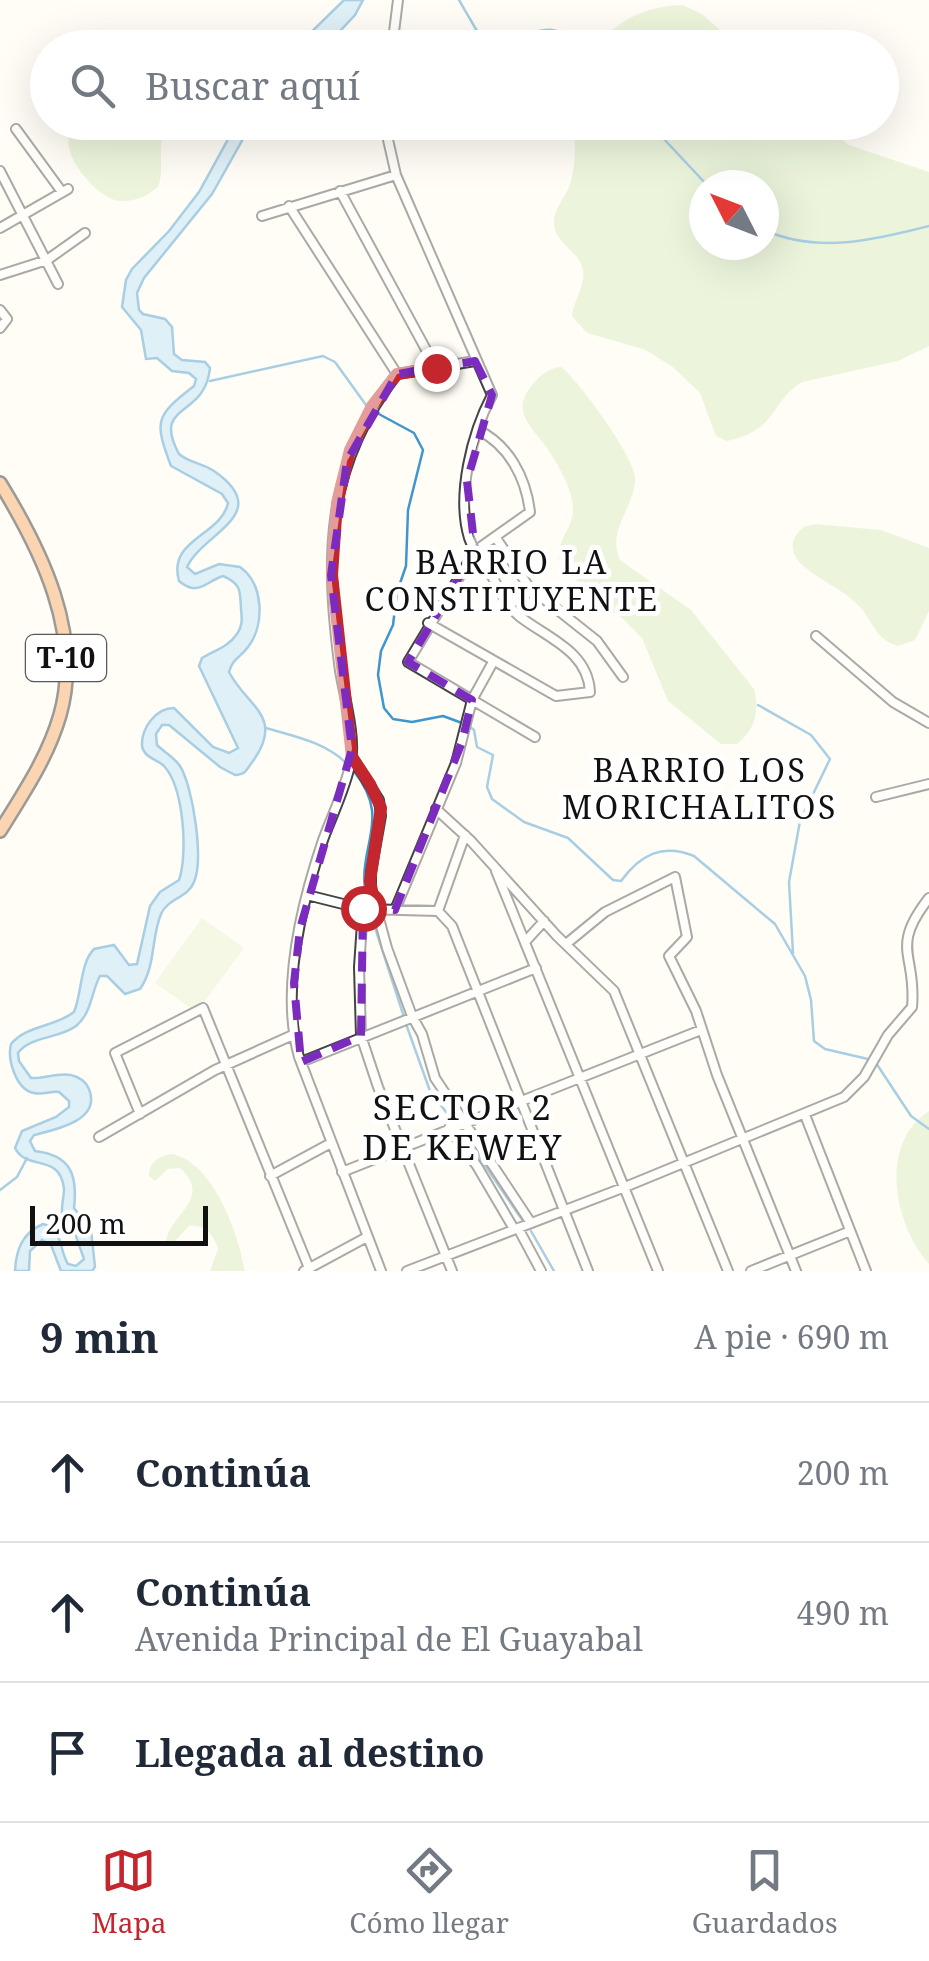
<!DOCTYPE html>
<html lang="es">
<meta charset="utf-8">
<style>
:root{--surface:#fff;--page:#f6f6f7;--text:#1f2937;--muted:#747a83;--line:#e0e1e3;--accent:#c4262e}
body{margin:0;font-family:"Noto Serif",serif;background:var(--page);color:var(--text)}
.compass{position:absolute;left:689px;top:170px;width:90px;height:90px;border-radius:50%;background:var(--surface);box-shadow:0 10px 40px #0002;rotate:312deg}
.scale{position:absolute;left:30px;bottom:25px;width:178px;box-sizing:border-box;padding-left:10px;border:5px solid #111;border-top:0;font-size:28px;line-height:35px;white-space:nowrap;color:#111;-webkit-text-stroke:8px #fff;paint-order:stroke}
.stop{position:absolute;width:30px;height:30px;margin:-22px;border:8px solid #c4262e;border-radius:50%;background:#fff}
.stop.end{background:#c4262e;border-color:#fff;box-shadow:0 2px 10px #0008}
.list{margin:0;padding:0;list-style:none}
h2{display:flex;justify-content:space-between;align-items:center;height:130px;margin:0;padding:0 40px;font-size:42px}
h2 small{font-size:32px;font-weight:400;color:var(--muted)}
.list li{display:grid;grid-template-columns:65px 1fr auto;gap:30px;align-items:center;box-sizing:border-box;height:140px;padding:0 40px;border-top:2px solid var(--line)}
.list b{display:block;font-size:38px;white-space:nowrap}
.list p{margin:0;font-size:32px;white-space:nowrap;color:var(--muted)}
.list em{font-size:32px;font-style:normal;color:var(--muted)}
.icon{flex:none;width:55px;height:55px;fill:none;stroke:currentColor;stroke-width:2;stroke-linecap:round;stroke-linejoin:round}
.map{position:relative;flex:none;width:929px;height:1271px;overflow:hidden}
.search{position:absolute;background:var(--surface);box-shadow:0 10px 40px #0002;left:30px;right:30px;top:30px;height:110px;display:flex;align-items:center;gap:25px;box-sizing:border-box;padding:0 35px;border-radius:55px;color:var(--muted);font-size:38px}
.sheet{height:550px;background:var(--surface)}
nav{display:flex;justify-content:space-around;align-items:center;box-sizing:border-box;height:140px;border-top:2px solid var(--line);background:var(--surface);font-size:28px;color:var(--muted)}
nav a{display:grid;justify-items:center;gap:5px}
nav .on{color:var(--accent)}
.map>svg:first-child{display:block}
.green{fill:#d5ebbd;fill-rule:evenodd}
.pitch{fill:#e6f2cf}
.water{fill:#b9e0f7;stroke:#3f96cf;stroke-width:2.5}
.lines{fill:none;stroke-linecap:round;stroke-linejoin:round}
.stream{stroke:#3f96cf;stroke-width:2.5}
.minor-casing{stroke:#444;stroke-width:12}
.highway-casing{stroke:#222;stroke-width:16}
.minor{stroke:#fff;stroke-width:8}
.highway{stroke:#f5a25d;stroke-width:11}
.route{stroke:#c4262e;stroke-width:12}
.marked{fill:none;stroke:#7b2cbf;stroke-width:8;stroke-dasharray:20 12;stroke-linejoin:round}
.labels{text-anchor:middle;stroke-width:10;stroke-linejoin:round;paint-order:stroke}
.shield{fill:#fff;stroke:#585858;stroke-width:2.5}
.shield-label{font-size:28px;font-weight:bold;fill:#111}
.neighbourhood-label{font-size:32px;letter-spacing:2.5px;fill:#111;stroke:#fff}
.quarter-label{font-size:35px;letter-spacing:2.5px;fill:#111;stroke:#fff}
</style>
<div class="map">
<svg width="929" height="1271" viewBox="0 0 929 1271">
<rect width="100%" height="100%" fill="#fffdf5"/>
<path class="green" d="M 682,5 L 702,14 L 739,47 L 598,47 C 616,19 649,6 682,5 Z
M 84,122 L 160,125 L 164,132 C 157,151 165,169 158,187 C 147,196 135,202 120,201 C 98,199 63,158 69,136 Z
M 573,123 L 820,123 L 849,145 L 929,172 L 929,346 L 898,361 L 802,382 C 770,402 778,430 727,441 L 716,436 L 700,393 L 674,368 L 646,350 L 587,333 L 572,316 C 573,301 586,285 583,270 C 580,251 556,245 554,224 C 553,210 564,199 569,187 C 576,169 576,142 573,123 ZM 704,185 L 764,185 L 764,245 L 704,245 Z
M 561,367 C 578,379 634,457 635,477 C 636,507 606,529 620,560 L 691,610 L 754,689 C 760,712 755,730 737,744 L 721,744 L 668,701 L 642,638 L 622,618 L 592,598 L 560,561 C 555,540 574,528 573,509 C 573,491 559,466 549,451 C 541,438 526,426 523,411 C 521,399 527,391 534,383 C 542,374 549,368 561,367 Z
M 815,524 L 881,530 L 929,548 L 929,611 L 915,640 L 898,646 C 875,639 873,621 859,606 C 842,588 817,580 799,562 C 789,548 791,537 804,527 Z
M 929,1111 L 929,1264 C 894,1225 878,1144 929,1111 Z
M 172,1154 C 214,1163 238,1233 245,1271 L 210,1271 L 218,1249 C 214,1235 205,1224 189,1226 L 174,1242 L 166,1242 C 168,1215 214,1199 180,1168 L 168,1169 L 155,1181 L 149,1176 C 148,1163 160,1155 172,1154 Z"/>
<path class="pitch" d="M 202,918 L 244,948 L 202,1005 L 192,1009 L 155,983 Z"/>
<path class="water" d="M 344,0 L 363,0 L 355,15 L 325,47 L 296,47 Z
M 232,122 L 252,123 L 212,194 L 144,278 L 137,293 L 139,310 L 143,314 L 165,319 L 172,327 L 174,354 L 182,360 L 205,362 L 210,368 C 205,419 151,402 179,454 C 189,463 203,463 214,471 C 276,514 202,533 187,567 L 195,574 L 219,564 L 240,567 C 264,584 265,625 248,647 C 241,657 232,659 229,672 C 247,707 285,716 253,761 C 246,770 247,774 235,775 L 220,767 L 169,725 L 162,725 L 156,734 L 157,745 C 164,752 174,757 180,766 C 193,787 204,859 194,882 C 188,898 168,898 161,914 C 151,938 156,966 140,989 L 125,994 L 107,976 L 100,976 C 91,992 92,1013 76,1026 C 59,1039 30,1036 18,1053 L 19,1061 L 31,1078 C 44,1079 58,1072 71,1075 C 79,1077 86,1081 89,1089 C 102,1121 54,1130 34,1135 L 30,1141 L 35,1151 C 70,1155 78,1174 74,1208 L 91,1230 L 95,1267 L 92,1271 L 61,1271 L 51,1245 L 42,1240 L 30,1251 L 29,1271 L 15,1271 C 16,1250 22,1233 43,1224 C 63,1228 59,1250 68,1264 L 76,1266 L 84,1259 L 73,1228 L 62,1215 C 61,1206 64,1197 64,1189 C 60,1152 27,1172 15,1148 L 22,1131 L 56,1117 L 69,1107 L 69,1101 L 59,1092 C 51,1091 42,1095 34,1093 C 16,1090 7,1059 11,1044 C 27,1025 55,1027 74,1012 C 82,993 80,963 94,949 L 114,945 L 129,965 L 137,964 L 150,906 L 160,892 L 179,880 C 188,854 184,788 164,766 C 157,759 144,758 142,746 C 141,728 156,708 174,708 L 213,747 L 229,753 L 238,748 L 199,666 L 202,658 C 215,650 228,647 237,634 C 243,625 242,619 241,609 C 240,592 242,584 223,576 C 205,582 198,597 179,581 C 167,539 221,536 228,503 L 222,494 L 171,466 C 154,421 155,416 194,386 L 196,379 L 189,373 L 172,371 L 157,358 L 146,359 L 141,330 L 122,307 L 126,280 L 132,269 L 169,231 L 199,192 L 227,141 Z"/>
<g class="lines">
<path class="stream" d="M 459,0 L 477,31 L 494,40 C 531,42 548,11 580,48
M 648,122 L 707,185
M 764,230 C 818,254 875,240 929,226
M 210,381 L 323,356 L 335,362 L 366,405
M 377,413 L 414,433 L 423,450 L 408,510 L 406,566 L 397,592 L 393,625 L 381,651 L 378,675 L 384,708 L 393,719 L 412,722 L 443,716 L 462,723
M 758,705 L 811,735 L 830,759 L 800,821 L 789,882 L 793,953
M 470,727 L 474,730 L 477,747 L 493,755 L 487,787 L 492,799 L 524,822 L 568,838 L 613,880 L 621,881 C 640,855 662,843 694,856 L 775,924 L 805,976 L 811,1000 L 814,1041 L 825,1049 L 868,1059
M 266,728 C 293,736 325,742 346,763
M 353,770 C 396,823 352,847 368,904
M 370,912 L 403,1014
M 406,1024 L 430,1091 L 453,1121
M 876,1063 L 911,1116 L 929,1129
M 459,1128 L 523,1221
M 0,1190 L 17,1177 L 27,1158
M 531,1231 L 554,1271"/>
<defs>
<path id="minor" d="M 392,48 L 398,0
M 384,122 L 396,175 L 492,395 C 472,433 456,495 469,538 C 474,553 485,565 493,578 C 500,591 507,606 519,616 C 547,638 588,651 590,692 L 556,696 L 428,623
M 16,129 L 62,192
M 0,171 L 58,284
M 340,191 L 436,368
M 289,206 L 397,374
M 262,216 L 396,175
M 0,228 L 68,189
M 0,275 L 47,260 L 85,233
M 0,310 L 7,319 L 0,328
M 478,430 C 509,445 526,478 530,512 L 475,551 L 408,662 L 535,737
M 496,538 L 529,587 L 597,641 L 623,677
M 509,605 L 532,590
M 816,636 L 893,702 L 929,723
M 352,757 L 379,800 L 381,816 L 371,872 L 371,889 L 387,948 L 412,1016 L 422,1034 L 435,1078 L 531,1223
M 876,797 L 929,784
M 436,809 L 471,841 L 557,936 L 614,991 L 728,1271
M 496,871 L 658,1271
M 307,895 L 363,909 L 438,911 L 452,926 L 588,1271
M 363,909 L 359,967 L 361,1036 L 378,1087 L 452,1271
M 395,910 L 456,763 L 472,700 L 493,662
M 438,911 L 465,835
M 525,942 L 544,921
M 566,944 L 605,912 L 675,877 L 687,937 L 669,956 L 696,1011 L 717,1075 L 796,1271
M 301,1062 L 536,968
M 140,1114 L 115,1053 L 203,1008 L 309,1268
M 805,1115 L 866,1271
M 449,1128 L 477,1166 L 514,1229
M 99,1137 L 215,1070 L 295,1034
M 342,1172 L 701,1030
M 270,1176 L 331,1143
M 518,1228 L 541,1271
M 304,1271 L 367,1237
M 381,1271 L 299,1057 C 280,989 301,905 323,840 C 332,815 346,788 351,761 C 356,738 344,695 340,671 C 325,557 324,468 397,374 L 475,361
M 407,1271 L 625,1187 L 844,1097 L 864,1077 L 888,1035 L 912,1007 C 917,954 889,949 929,898
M 751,1271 L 848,1232"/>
<path id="highway" d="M 0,483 C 41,550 83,634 60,715 C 48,757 23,794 0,831"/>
</defs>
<use href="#minor" class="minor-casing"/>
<use href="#highway" class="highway-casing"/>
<use href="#minor" class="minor"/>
<use href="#highway" class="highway"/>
</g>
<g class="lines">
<path class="route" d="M 363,908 L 376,909 L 370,881 L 381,808 L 370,784 L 352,757 L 332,575 L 337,503 L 350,450 L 372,406 L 397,374 L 436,368"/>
</g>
<path d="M0 0H929V1271H0ZM 475,361 L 492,395 L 467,481 L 475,551 L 408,662 L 472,700 L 462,742 L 395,910 L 363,906 L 361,1036 L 301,1062 L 294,983 L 300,929 L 352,749 L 331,575 L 347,461 L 397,374 Z" fill="#fffdf5" fill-opacity=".55" fill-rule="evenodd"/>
<path class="marked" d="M 475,361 L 492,395 L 467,481 L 475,551 L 408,662 L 472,700 L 462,742 L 395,910 L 363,906 L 361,1036 L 301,1062 L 294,983 L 300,929 L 352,749 L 331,575 L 347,461 L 397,374 Z"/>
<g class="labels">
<rect class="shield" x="26" y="635" width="80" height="46" rx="8"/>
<g class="shield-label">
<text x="66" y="668">T-10</text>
</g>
<g class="neighbourhood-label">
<text x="512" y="574">BARRIO LA<tspan x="512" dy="37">CONSTITUYENTE</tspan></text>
<text x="700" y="782">BARRIO LOS<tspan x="700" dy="37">MORICHALITOS</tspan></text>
</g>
<g class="quarter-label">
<text x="463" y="1120">SECTOR 2<tspan x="463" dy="40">DE KEWEY</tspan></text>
</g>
</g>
</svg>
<svg class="compass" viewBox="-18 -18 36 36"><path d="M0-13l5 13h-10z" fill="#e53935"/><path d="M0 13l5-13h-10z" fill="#747a83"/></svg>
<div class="scale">200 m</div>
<div class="stop" style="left:363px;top:908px"></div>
<div class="stop end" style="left:436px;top:368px"></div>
<div class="search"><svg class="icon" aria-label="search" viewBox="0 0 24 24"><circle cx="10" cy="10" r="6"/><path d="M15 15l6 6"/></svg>Buscar aquí</div>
</div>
<section class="sheet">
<h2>9 min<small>A pie · 690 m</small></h2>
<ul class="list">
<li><svg class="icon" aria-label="ahead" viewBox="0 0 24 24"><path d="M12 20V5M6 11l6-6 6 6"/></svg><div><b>Continúa</b></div><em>200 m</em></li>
<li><svg class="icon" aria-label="ahead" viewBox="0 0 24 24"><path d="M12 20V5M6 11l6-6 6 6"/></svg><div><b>Continúa</b><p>Avenida Principal de El Guayabal</p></div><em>490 m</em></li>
<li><svg class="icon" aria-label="arrive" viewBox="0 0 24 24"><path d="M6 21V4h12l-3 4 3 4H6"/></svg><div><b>Llegada al destino</b></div></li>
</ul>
</section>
<nav>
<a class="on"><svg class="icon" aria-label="map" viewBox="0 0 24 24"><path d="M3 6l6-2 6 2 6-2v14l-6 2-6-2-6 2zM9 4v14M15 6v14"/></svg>Mapa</a>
<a><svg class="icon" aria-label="directions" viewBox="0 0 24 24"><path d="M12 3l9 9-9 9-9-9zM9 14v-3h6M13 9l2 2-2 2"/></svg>Cómo llegar</a>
<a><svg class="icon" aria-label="saved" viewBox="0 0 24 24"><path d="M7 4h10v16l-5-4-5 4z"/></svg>Guardados</a>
</nav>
